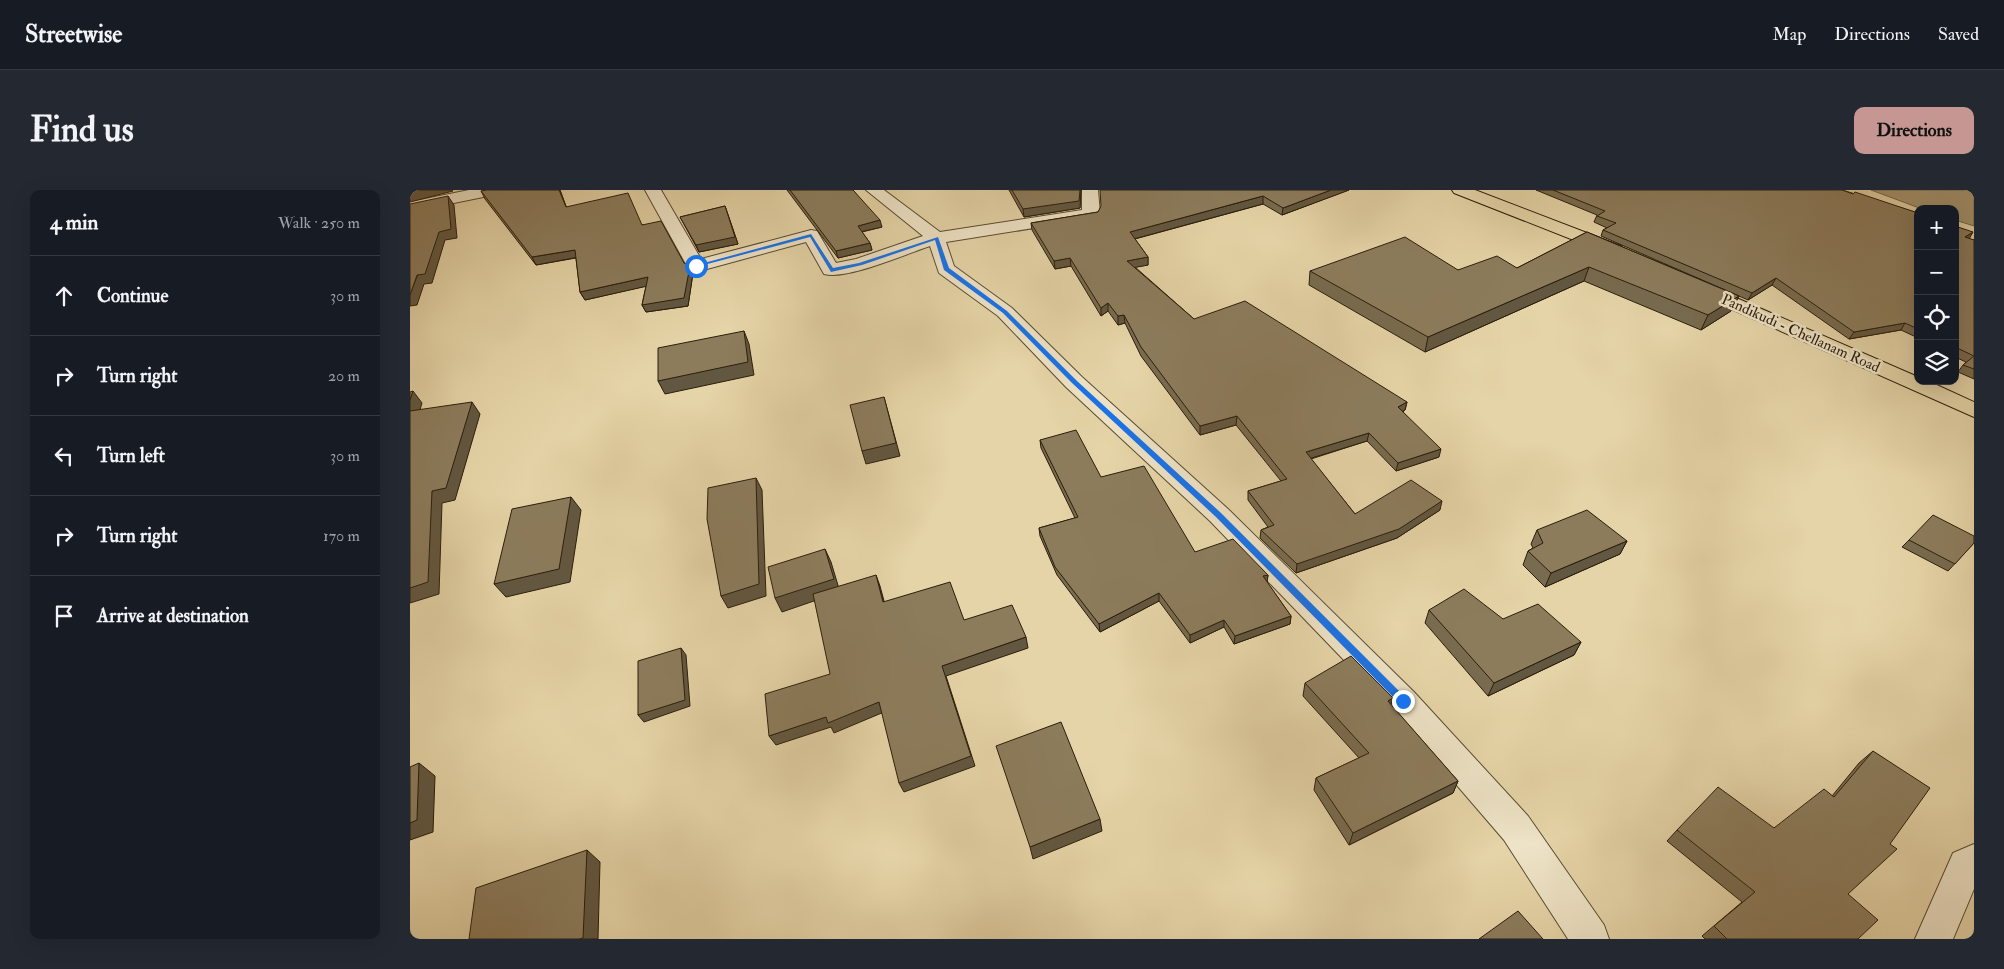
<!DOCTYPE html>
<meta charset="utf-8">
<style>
:root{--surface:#171b24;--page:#242831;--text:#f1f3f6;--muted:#9ea1a6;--line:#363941;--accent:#c59692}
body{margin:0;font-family:"IM FELL Double Pica",serif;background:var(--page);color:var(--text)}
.controls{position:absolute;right:15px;top:15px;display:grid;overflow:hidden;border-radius:10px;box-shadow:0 5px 20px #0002}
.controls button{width:45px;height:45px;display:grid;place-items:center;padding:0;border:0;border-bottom:1px solid var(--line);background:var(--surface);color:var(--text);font:25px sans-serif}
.stop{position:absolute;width:15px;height:15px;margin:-11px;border:4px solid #1a73e8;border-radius:50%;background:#fff}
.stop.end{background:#1a73e8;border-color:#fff;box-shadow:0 1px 5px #0008}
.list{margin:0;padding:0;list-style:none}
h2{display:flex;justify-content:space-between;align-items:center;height:65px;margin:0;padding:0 20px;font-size:21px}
h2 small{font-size:16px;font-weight:400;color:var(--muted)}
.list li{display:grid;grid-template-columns:32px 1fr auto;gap:15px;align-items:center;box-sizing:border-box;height:80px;padding:0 20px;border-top:1px solid var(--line)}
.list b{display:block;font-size:19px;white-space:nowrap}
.list em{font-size:16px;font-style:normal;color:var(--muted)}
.icon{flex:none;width:28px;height:28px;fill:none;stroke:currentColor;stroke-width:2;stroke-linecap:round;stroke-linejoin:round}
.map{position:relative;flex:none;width:1564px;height:749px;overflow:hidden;border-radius:10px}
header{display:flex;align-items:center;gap:30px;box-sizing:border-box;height:70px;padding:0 25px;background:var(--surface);border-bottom:1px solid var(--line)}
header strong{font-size:24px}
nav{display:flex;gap:28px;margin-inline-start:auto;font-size:18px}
.intro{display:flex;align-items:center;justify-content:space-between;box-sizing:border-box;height:120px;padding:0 30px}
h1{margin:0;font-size:35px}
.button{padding:12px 22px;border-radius:10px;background:var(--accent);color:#111;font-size:18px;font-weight:700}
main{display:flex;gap:30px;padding:0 30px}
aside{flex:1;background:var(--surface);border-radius:10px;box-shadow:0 5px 20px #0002}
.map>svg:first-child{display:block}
.water{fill:#a69672;stroke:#756649}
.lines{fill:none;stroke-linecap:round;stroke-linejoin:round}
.minor-casing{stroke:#5a4b32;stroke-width:2}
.major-casing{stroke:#2b1d0b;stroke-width:2}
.minor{fill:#eee3c6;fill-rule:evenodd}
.major{fill:#e5d4a7;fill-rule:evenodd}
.wall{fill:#786b4f;stroke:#2b1d0b}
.shaded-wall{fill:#625740;stroke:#2b1d0b}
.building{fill:#8c7c5c;stroke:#2b1d0b}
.route{fill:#1a73e8}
.labels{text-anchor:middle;stroke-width:5;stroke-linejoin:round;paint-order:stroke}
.far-street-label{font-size:15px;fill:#2b1d0b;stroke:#eee3c6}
</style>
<header>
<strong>Streetwise</strong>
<nav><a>Map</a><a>Directions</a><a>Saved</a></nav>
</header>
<div class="intro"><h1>Find us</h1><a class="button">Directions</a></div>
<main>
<aside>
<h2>4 min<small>Walk · 250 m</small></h2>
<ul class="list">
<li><svg class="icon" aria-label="ahead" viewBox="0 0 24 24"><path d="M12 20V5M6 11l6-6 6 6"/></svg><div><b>Continue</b></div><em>30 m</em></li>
<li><svg class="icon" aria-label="right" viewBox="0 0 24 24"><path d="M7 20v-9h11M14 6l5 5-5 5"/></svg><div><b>Turn right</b></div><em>20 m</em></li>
<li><svg class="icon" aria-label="left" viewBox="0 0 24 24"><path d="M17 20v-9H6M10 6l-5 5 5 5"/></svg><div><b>Turn left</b></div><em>30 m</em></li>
<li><svg class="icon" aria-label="right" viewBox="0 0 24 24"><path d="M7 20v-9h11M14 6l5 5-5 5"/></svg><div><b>Turn right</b></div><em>170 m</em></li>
<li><svg class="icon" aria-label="arrive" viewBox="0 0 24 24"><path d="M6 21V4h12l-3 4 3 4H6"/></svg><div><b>Arrive at destination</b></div></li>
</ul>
</aside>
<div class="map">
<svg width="1564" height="749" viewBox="0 0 1564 749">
<rect width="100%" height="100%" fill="#e5d4a7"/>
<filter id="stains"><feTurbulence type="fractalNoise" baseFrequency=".004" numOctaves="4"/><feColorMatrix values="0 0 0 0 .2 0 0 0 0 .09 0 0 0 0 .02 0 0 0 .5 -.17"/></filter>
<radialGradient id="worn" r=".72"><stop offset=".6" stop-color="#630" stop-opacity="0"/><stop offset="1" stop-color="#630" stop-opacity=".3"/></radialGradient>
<path class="water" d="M 1461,0 L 1564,0 L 1564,36 L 1545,30 L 1545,19 L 1512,19 Z"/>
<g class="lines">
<defs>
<path id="minor" d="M 59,0 L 91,0 L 83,5 L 0,22 L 0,12 Z
M 235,0 L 251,0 L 291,69 L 401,40 L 407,41 L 426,73 L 446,69 L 513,46 L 456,0 L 474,0 L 530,42 L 672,20 L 672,0 L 688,0 L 690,24 L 687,28 L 536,52 L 544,76 L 602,118 L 672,187 L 818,319 L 1004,502 L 1118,626 L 1194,735 L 1199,749 L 1158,749 L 1094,650 L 982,520 L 800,331 L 656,197 L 588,126 L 529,83 L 520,56 C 496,64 437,90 414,84 L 396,52 L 286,82 L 279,80 L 277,76 Z
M 1564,654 L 1564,699 L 1543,749 L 1505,749 L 1543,663 Z"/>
<path id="major" d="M 1042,0 L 1065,0 L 1211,56 L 1214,60 L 1211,64 L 1199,64 L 1044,3 Z
M 1292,93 L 1508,187 L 1508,191 L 1518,191 L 1564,212 L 1564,227 L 1285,103 L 1282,99 L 1285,95 Z"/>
</defs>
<use href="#minor" class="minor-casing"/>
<use href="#major" class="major-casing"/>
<use href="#minor" class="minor"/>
<use href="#major" class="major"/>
</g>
<path class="wall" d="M 77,0 L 150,0 L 156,17 L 233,35 L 274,73 L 280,76 L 283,83 L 278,116 L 236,122 L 232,115 L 236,96 L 175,110 L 170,102 L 166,68 L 126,75 L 75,9 L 71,1 Z
M 377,0 L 443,0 L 472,37 L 452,42 L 460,53 L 462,60 L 428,68 Z
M 599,0 L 671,0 L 670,18 L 614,27 Z
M 939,0 L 872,25 L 853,14 L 725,49 L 738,67 L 738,75 L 725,77 L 784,129 L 997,212 L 995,220 L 993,222 L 1029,267 L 986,281 L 957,251 L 901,269 L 945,324 L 1030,320 L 987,348 L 886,383 L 850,348 L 851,340 L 858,337 L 838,310 L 838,301 L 871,291 L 826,235 L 790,245 L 731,166 L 715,133 L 708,135 L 698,121 L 691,126 L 661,76 L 645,79 L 622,40 L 621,33 L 688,22 L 691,17 Z
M 1126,0 L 1432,0 L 1508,23 L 1508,148 L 1491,140 L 1439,149 L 1362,95 L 1338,110 L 1191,46 L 1193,40 L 1197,38 L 1184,32 L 1187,25 Z
M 315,16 L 328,54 L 289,62 L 270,27 Z
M 1545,36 L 1559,49 L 1564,50 L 1564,189 L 1548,182 L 1553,175 L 1556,172 L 1545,167 Z
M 1177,42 L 1329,106 L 1321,121 L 1291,140 L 1174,91 L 1015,162 L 899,95 L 900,81 L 1048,80 L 1107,78 Z
M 630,250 L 691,287 L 785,362 L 858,385 L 857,392 L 881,426 L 880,434 L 824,454 L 814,437 L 780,453 L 749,411 L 690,442 L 647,385 L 630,346 L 629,338 L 665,328 L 631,258 Z
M 1127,340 L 1217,351 L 1210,364 L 1135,397 L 1113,375 L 1118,361 L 1123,358 L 1121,354 Z
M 1499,350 L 1564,353 L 1538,381 L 1492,357 Z
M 1019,420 L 1171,452 L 1164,465 L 1078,506 L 1015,433 Z
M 895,493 L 981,515 L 1048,591 L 1043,603 L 939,655 L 904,600 L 906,588 L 949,568 L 893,506 Z
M 1463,561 L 1438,704 L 1448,749 L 1295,749 L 1292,746 L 1332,712 L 1257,651 L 1267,640 L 1364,638 L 1422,606 L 1449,573 Z"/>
<path class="shaded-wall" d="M 6,0 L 42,0 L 43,1 L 0,12 L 0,2 Z
M 149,0 L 150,0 L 159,24 L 156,17 Z
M 671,0 L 670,18 L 614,27 L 613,19 Z
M 921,0 L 939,0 L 872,25 L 873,18 Z
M 38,6 L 44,15 L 47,48 L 35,50 L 22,93 L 14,94 L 7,115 L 0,116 L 0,105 Z
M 853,6 L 853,14 L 720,50 L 720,42 Z
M 315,16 L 328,54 L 289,62 L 286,55 Z
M 470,30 L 472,37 L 450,42 L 448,36 Z
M 1563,42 L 1559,49 L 1555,47 Z
M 460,53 L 462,60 L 428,68 L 426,61 Z
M 165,60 L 169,67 L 126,75 L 122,67 Z
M 738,67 L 738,75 L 717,79 L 717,71 Z
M 660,68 L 661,76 L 645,79 L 644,71 Z
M 280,76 L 283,83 L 278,116 L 236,122 L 232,115 Z
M 1179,77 L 1174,91 L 1015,162 L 1018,147 Z
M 238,87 L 242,95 L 175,110 L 170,102 Z
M 1366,88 L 1362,95 L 1338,110 L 1342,103 Z
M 1329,106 L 1321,121 L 1291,140 L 1298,125 Z
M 698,113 L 698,121 L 691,126 L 691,118 Z
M 714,125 L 715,133 L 708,135 L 708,126 Z
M 1495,133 L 1491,140 L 1439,149 L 1444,142 Z
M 334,141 L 339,154 L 344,185 L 255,204 L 248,191 Z
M 3,201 L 12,213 L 6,233 L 0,225 L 0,210 Z
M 474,207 L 490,266 L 456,274 L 452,261 Z
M 62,212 L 70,224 L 45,310 L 32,313 L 29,404 L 0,413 L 0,398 L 22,301 Z
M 997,212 L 995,220 L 986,225 L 988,217 Z
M 827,226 L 826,235 L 790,245 L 790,236 Z
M 959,243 L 957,251 L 895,270 L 896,262 Z
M 1031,259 L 1029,267 L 986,281 L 988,273 Z
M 346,288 L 352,300 L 356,406 L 318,418 L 311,406 Z
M 161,307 L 171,320 L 160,392 L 96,407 L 84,394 Z
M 1032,311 L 1030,320 L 987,348 L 886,383 L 887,374 Z
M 1217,351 L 1210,364 L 1135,397 L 1141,383 Z
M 415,359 L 421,372 L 430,402 L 372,422 L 365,408 Z
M 466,385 L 470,396 L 477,422 L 473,412 Z
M 858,385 L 857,393 L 853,386 Z
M 749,403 L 749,411 L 690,442 L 689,434 Z
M 881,426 L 880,434 L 824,454 L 825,446 Z
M 814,430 L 814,437 L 780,453 L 780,445 Z
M 616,447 L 618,458 L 536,486 L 565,576 L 494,602 L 489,593 L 532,476 Z
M 1171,452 L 1164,465 L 1078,506 L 1084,493 Z
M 271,458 L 276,465 L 280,516 L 234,532 L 228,525 Z
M 983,508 L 979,521 L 978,511 Z
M 469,512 L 474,522 L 424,543 L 421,537 L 366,555 L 359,546 L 416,527 Z
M 9,573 L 25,586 L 23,642 L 0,650 L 0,633 Z
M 1048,591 L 1043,603 L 939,655 L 943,643 Z
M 690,629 L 692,641 L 623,669 L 620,657 Z
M 177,660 L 190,672 L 188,749 L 169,749 Z"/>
<path class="building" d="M 77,0 L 149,0 L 156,17 L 218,3 L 232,35 L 251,31 L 274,73 L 280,76 L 274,108 L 232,115 L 238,87 L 170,102 L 165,60 L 122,67 L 71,1 Z
M 380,0 L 443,0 L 470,30 L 448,36 L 460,53 L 426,61 Z
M 602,0 L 670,0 L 669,11 L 613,19 Z
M 690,0 L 921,0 L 873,18 L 853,6 L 720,42 L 738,67 L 717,71 L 784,129 L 835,111 L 997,212 L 988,217 L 1031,259 L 988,273 L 959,243 L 896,262 L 945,324 L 1001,290 L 1032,311 L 989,339 L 887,374 L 851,340 L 864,335 L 838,301 L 877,289 L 827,226 L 790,236 L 731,157 L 714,125 L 708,126 L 698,113 L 691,118 L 660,68 L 644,71 L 621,33 L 688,22 L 691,16 Z
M 1143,0 L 1432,0 L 1443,4 L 1445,2 L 1508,23 L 1508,139 L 1495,133 L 1444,142 L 1366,88 L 1342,103 L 1193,40 L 1206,33 L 1187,26 L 1195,21 Z
M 38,6 L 41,39 L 29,42 L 15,84 L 7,85 L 0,105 L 0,14 Z
M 315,16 L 325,47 L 286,55 L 270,27 Z
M 1545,36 L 1563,42 L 1555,47 L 1564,50 L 1564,166 L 1545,157 Z
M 1177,42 L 1329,106 L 1298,125 L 1179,77 L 1018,147 L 900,81 L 995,47 L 1048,80 L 1087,66 L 1107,78 Z
M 334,141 L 338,172 L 248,191 L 248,158 Z
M 1564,166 L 1564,179 L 1553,175 Z
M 3,201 L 0,210 L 0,202 Z
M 474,207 L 486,253 L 452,261 L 440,215 Z
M 62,212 L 36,298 L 22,301 L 18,392 L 0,398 L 0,221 Z
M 666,240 L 691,287 L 734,276 L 785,362 L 823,349 L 858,385 L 853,386 L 881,426 L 825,446 L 814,430 L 780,445 L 749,403 L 689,434 L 645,377 L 629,338 L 668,327 L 630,250 Z
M 346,288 L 349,394 L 311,406 L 297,329 L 298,298 Z
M 161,307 L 149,379 L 84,394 L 102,319 Z
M 1177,320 L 1217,351 L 1141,383 L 1118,361 L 1133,353 L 1127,340 Z
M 1523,325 L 1564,346 L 1564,353 L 1545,374 L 1499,350 Z
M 415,359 L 424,389 L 365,408 L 358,377 Z
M 466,385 L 473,412 L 540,392 L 554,430 L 602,415 L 616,447 L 532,476 L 561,566 L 489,593 L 469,512 L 418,533 L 416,527 L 359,546 L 355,504 L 420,484 L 403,404 Z
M 1054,399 L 1093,429 L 1128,414 L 1171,452 L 1084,493 L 1019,420 Z
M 271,458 L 275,510 L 228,525 L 228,471 Z
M 941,466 L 983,508 L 978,511 L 1048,591 L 943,643 L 906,588 L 959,563 L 895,493 Z
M 651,532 L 690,629 L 620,657 L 586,556 Z
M 1463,561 L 1520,598 L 1480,654 L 1487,659 L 1438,704 L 1468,730 L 1448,749 L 1317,749 L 1304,736 L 1345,702 L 1267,640 L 1308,597 L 1364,638 L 1414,599 L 1424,607 Z
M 9,573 L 7,630 L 0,633 L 0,577 Z
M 177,660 L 173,748 L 169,749 L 59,749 L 66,698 Z
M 1108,721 L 1133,749 L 1069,749 Z"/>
<path class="route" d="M 401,44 L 423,78 L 449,73 L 528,47 L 539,78 L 597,121 L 667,191 L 811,323 L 996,508 L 996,514 L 990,514 L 806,327 L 662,193 L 593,123 L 534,80 L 525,50 L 452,75 L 421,82 L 400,47 L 286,77 L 283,76 Z"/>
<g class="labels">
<g class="far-street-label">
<text transform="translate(1391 143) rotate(24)" y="5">Pandikudi - Chellanam Road</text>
</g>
</g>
<rect width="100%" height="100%" filter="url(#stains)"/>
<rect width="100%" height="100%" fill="url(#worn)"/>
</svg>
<div class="controls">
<button>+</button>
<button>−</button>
<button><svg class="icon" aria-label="locate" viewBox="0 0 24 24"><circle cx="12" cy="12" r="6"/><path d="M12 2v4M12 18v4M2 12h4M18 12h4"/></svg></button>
<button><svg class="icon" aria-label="layers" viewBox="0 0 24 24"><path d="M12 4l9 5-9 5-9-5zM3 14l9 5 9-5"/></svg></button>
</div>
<div class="stop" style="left:286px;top:76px"></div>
<div class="stop end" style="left:993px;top:511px"></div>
</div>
</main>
